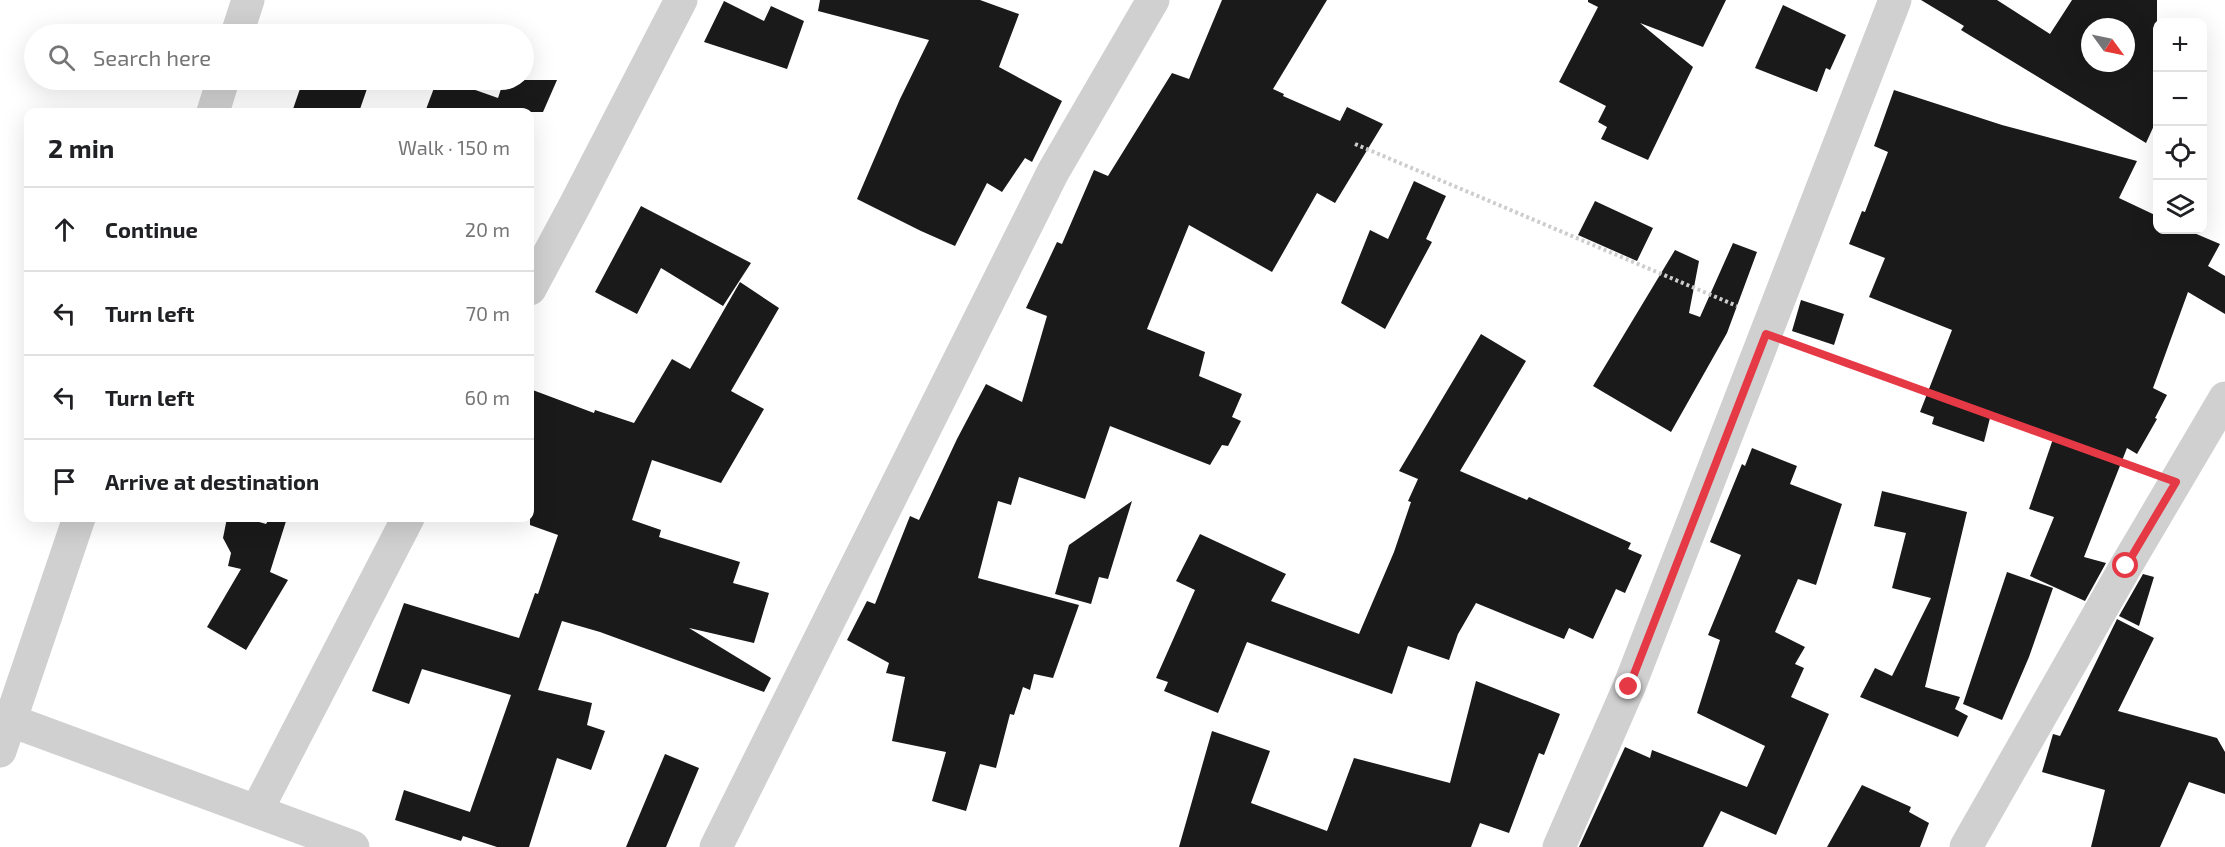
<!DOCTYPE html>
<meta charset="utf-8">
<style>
:root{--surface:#fff;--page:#f2f2f2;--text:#202124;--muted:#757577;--line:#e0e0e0}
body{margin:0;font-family:"Exo 2",sans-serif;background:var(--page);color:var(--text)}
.controls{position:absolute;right:18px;top:18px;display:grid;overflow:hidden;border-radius:12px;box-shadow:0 6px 24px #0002}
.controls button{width:54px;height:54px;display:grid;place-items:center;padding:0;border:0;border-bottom:2px solid var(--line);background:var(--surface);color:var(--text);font:30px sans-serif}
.compass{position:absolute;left:2081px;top:18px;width:54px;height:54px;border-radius:50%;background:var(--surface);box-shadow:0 6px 24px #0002;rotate:123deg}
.stop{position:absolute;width:18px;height:18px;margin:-14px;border:4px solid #e63946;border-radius:50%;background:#fff}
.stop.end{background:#e63946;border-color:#fff;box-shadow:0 2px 6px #0008}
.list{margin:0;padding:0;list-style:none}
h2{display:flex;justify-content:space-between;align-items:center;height:78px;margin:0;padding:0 24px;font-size:26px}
h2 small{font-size:20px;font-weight:400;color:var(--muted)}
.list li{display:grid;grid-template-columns:39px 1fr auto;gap:18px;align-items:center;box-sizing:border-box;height:84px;padding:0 24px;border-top:2px solid var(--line)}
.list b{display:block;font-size:22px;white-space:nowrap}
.list em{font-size:20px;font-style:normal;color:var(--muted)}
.icon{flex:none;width:33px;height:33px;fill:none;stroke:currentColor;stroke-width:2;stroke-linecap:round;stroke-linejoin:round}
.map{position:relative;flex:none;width:2225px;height:847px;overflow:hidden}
.search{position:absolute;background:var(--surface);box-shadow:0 6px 24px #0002;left:24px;top:24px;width:510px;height:66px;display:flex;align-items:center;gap:15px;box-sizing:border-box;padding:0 21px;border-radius:33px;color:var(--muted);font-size:22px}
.panel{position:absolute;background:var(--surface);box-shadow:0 6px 24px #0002;left:24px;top:108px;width:510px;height:414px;border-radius:12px}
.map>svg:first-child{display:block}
.building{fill:#1a1a1a;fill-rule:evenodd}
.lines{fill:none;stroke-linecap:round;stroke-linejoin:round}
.path{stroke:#cdcdcd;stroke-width:4;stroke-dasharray:3 3;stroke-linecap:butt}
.street{stroke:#d0d0d0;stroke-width:33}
.route{stroke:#e63946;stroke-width:8}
</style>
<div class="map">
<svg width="2225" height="847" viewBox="0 0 2225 847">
<rect width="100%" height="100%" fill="#fff"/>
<path class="building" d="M 820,0 L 980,0 L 1019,14 L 999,67 L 1062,101 L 1032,162 L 1025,158 L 1002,192 L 987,183 L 955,246 L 921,231 L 857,199 L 900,99 L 929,40 L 818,11 Z
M 1222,0 L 1327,0 L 1273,89 L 1284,94 L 1283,96 L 1340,121 L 1347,107 L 1383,124 L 1335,203 L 1317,193 L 1272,272 L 1189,225 L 1147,329 L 1205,352 L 1199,376 L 1242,394 L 1232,417 L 1241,421 L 1228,446 L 1222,445 L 1210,465 L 1110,426 L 1085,499 L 1019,477 L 1011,505 L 998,501 L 978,578 L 1079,605 L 1053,678 L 1034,674 L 1030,690 L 1023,687 L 1014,715 L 1010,714 L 996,768 L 980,764 L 966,811 L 932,801 L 946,752 L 892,741 L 905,677 L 886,673 L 889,663 L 847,640 L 867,601 L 875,604 L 910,516 L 919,520 L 957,439 L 986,384 L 1022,402 L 1047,316 L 1026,308 L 1057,242 L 1062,244 L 1094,170 L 1108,176 L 1172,73 L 1189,79 Z
M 1588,0 L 1726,0 L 1703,47 L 1640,23 L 1693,67 L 1648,160 L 1601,139 L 1607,127 L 1598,122 L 1606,106 L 1559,82 L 1598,7 L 1588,2 Z
M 1921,0 L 1997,0 L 2050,34 L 2072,0 L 2157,0 L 2157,119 L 2146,143 L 1961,30 L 1964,26 ZM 2090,27 L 2126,27 L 2126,63 L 2090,63 Z
M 724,1 L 764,21 L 771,6 L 804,21 L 787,69 L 704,42 Z
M 1783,5 L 1846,35 L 1830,70 L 1826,68 L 1817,92 L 1755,68 Z
M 303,80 L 370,80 L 359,112 L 292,112 Z
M 437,80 L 447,80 L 498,98 L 504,80 L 557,80 L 543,112 L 425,112 Z
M 1894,90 L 2002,125 L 2137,161 L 2119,198 L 2157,216 L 2157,230 L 2187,230 L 2220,244 L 2208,266 L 2225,276 L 2225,314 L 2188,292 L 2153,388 L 2167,395 L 2155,418 L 2157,419 L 2137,454 L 2127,448 L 2084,557 L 2106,563 L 2085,601 L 2030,576 L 2054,517 L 2029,509 L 2054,436 L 1991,414 L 1984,442 L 1932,424 L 1934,417 L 1920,412 L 1952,330 L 1869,297 L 1885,258 L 1849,244 L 1862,211 L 1865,212 L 1888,152 L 1874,146 Z
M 1414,181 L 1446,196 L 1426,239 L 1432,242 L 1385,329 L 1341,303 L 1370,230 L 1388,239 Z
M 1595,201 L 1653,228 L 1637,261 L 1578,235 Z
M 641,206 L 751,263 L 723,306 L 661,268 L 637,314 L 595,292 Z
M 1733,243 L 1757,252 L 1727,333 L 1671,432 L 1593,386 L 1675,250 L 1699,261 L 1689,313 L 1700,317 Z
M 740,282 L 779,308 L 731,391 L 764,409 L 721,483 L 652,460 L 632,520 L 661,530 L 659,537 L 740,562 L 733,583 L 769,593 L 754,643 L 689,628 L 771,678 L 764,692 L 600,632 L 562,621 L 538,690 L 592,703 L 587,725 L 605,731 L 591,770 L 557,758 L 529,847 L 497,847 L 463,836 L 461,841 L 395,820 L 404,790 L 470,812 L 511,695 L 422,669 L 409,704 L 372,691 L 404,603 L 519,638 L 535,593 L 538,594 L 558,535 L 530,525 L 530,389 L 594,413 L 595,410 L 634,423 L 672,359 L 690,369 Z
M 1801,300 L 1844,314 L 1834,345 L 1792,331 Z
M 1481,334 L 1526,361 L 1460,471 L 1527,500 L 1529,497 L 1631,543 L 1628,549 L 1642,555 L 1625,593 L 1616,589 L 1593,639 L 1569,628 L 1564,639 L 1476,603 L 1458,634 L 1449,660 L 1408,646 L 1392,694 L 1247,642 L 1218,713 L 1164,691 L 1168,682 L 1156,678 L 1195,590 L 1176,581 L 1200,534 L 1286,574 L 1271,601 L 1359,634 L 1394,552 L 1411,502 L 1408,501 L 1418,479 L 1399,471 Z
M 1752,448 L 1797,466 L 1790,484 L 1842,504 L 1816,585 L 1798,579 L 1775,632 L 1805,647 L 1795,664 L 1804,668 L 1791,697 L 1829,714 L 1776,835 L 1721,811 L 1703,847 L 1579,847 L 1625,747 L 1650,758 L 1652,750 L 1747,787 L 1765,746 L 1697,713 L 1720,640 L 1708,635 L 1741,555 L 1710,542 L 1742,464 L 1745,466 Z
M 1882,491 L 1967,512 L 1925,687 L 1960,697 L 1955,709 L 1968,716 L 1958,737 L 1860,697 L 1875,668 L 1892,676 L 1931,598 L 1892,588 L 1906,533 L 1874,526 Z
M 1132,501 L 1108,579 L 1099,577 L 1091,604 L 1055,594 L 1069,545 Z
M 227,518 L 245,518 L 266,524 L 270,518 L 287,518 L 270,572 L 288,580 L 246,650 L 207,627 L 241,569 L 228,566 L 231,553 L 223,538 Z
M 2007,572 L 2053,588 L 2029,657 L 2002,720 L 1963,704 Z
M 2143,574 L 2154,577 L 2139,626 L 2119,616 Z
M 2117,619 L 2154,638 L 2118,711 L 2217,738 L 2225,752 L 2225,794 L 2189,782 L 2160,847 L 2091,847 L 2105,790 L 2042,772 L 2053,734 L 2060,736 Z
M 1476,681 L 1560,714 L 1544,755 L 1539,753 L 1509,833 L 1480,823 L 1471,847 L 1179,847 L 1212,731 L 1270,751 L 1251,803 L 1327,831 L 1354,758 L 1450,783 Z
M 665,754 L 699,768 L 666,847 L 626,847 Z
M 1862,785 L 1911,807 L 1909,812 L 1929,823 L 1920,847 L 1827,847 Z"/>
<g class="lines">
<path class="path" d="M 1355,144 L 1737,306
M 1801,346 L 2141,469"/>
<path class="street" d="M 237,34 L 248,0
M 213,112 L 223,80
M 530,289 L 575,205 L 681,0
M 9,720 L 353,847
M 0,751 L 79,518
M 257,810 L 408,518
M 716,847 L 1053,172 L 1153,0
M 1559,847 L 1629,687 L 1895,0
M 1966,847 L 2126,566 L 2225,398"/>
</g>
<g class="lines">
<path class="route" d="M 1629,687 L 1766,334 L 2176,482 L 2126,566"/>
</g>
</svg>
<div class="controls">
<button>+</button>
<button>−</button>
<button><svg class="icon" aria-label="locate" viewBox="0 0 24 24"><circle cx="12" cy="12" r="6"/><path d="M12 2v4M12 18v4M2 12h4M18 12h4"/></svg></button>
<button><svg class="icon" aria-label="layers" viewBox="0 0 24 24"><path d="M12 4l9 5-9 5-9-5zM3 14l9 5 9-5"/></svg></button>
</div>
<svg class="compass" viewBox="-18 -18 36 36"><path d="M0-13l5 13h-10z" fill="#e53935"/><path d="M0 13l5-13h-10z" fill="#757577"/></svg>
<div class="stop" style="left:2126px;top:566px"></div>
<div class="stop end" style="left:1629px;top:687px"></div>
<div class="search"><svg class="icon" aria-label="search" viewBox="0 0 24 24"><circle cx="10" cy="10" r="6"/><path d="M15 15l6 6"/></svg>Search here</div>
<section class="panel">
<h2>2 min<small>Walk · 150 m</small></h2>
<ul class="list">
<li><svg class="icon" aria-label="ahead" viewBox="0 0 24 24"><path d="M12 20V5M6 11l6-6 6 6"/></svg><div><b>Continue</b></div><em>20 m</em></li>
<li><svg class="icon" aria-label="left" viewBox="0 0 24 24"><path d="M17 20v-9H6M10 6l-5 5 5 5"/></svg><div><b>Turn left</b></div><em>70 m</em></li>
<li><svg class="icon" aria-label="left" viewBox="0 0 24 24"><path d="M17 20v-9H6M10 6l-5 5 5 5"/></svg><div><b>Turn left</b></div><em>60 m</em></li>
<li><svg class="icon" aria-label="arrive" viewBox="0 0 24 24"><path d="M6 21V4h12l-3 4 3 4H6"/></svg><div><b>Arrive at destination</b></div></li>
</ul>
</section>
</div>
